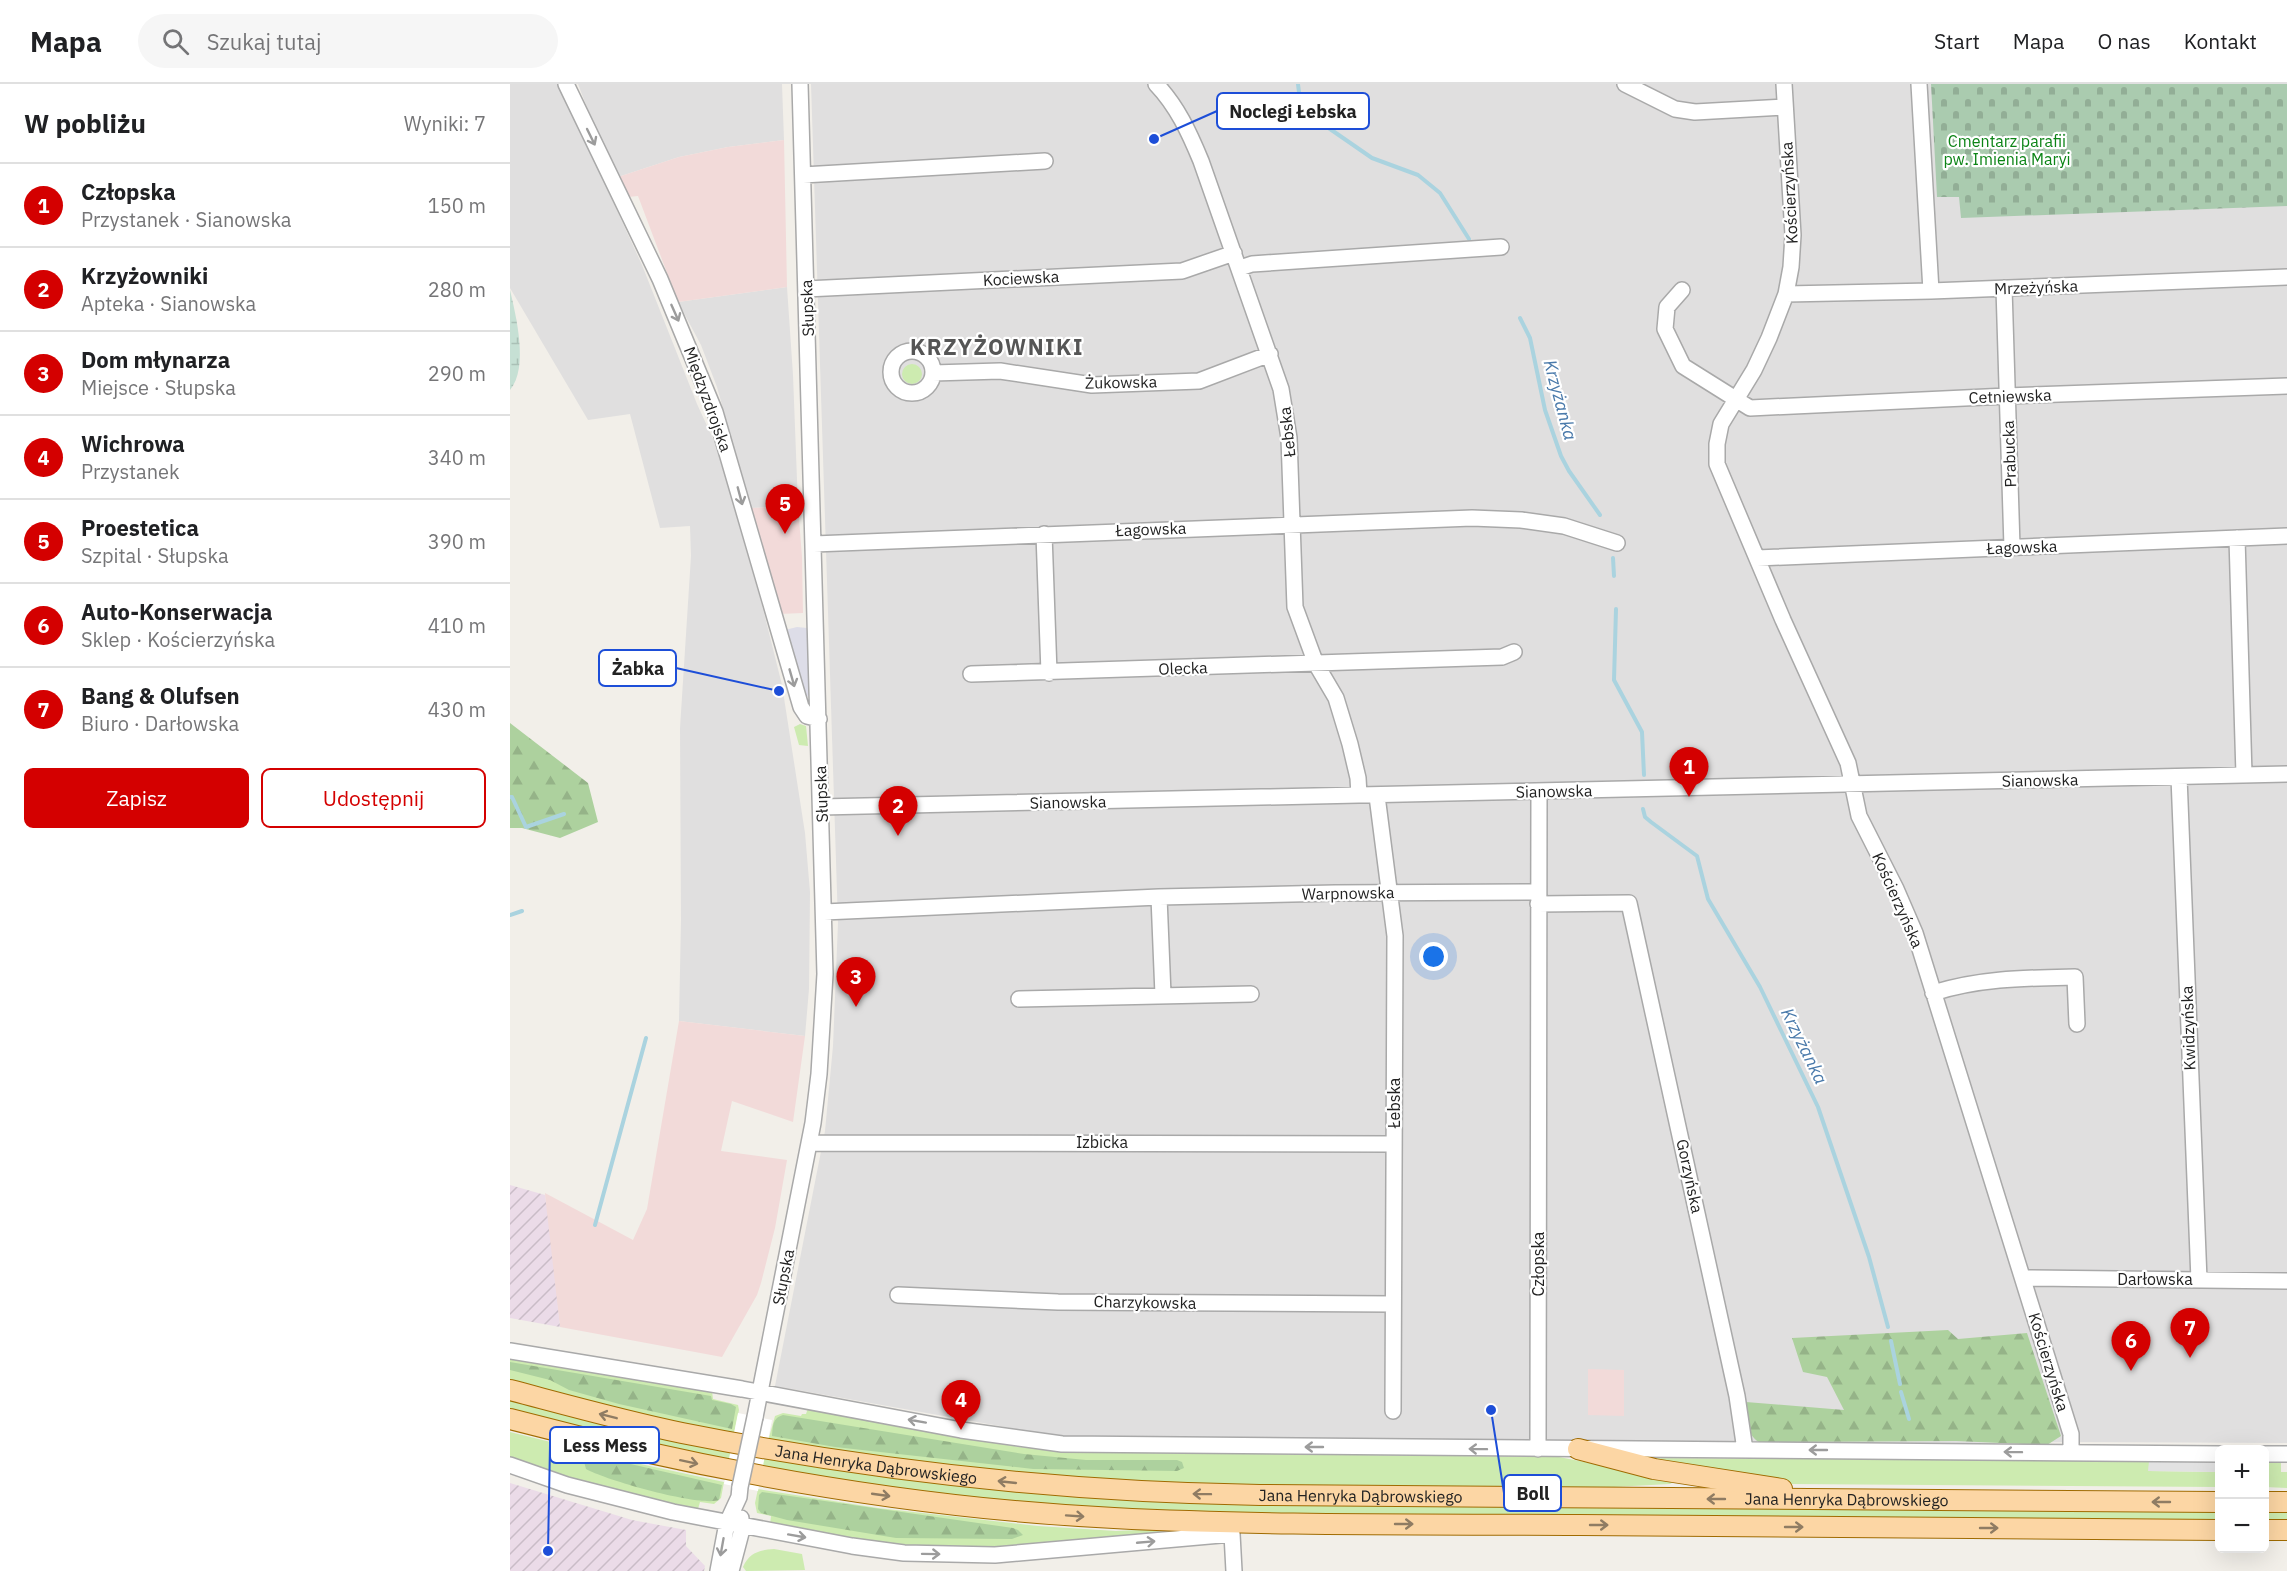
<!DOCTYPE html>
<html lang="pl">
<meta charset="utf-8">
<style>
:root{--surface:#fff;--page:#f6f6f6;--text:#202124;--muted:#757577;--line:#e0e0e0;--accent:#d40000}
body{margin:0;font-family:"IBM Plex Sans",sans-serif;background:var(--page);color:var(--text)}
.controls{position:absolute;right:18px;bottom:18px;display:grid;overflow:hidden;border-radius:9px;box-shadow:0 6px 24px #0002}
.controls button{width:54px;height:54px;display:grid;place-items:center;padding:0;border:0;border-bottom:2px solid var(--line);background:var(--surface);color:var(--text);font:30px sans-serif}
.you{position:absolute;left:924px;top:873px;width:21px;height:21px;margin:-15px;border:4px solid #fff;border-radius:50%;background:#1a73e8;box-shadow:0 0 0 9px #1a73e833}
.badge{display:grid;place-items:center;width:39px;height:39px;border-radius:50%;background:var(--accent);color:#fff;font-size:20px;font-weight:700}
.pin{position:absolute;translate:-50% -50px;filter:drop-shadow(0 2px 3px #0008)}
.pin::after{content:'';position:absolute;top:32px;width:21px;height:18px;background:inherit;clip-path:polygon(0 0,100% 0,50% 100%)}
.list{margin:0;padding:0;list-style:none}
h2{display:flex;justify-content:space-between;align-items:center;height:78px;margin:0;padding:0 24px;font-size:26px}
h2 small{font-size:20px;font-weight:400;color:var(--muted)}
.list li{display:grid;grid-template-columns:39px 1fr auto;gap:18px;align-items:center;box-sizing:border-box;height:84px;padding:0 24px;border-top:2px solid var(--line)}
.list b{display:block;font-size:22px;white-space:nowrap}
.list p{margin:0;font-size:20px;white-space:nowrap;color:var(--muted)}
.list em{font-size:20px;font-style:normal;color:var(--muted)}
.actions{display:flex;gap:12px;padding:18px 24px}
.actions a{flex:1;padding:14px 0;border:2px solid var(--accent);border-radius:9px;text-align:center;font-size:21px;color:var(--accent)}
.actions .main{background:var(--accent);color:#fff}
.icon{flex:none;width:33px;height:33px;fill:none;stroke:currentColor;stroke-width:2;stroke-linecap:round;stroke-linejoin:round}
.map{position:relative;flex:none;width:1777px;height:1487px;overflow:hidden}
header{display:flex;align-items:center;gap:36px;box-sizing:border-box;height:84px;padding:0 30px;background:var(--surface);border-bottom:2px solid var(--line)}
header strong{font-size:28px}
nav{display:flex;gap:33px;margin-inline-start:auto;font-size:21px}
.search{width:420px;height:54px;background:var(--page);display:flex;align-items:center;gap:15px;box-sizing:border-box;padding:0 21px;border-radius:33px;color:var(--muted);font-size:22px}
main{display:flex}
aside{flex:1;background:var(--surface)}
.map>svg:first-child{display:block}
.residential{fill:#e0dfdf}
.commercial{fill:#f2dad9}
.industrial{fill:url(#industrial-furrows)}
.grass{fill:#cdebb0}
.forest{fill:url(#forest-firs)}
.wetland{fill:url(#wetland-marsh)}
.cemetery{fill:url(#cemetery-stones)}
.parking{fill:#e2e2e2}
.plaza{fill:#dddde8}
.pier{fill:#fff}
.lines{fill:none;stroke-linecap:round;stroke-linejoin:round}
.stream{stroke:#aad3df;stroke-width:4}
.minor-casing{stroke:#a9a9a9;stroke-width:18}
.major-casing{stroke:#a06b00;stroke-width:22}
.minor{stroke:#fff;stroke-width:15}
.major{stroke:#fcd6a4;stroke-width:20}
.minor-bridge-casing{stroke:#a9a9a9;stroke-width:18;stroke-linecap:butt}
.minor-bridge{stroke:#fff;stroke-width:15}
.oneway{stroke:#9c9c9c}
.oneway2{stroke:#8f7c63}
.labels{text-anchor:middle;stroke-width:4.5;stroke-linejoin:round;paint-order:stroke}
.park-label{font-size:16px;fill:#0c8416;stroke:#fff}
.street-label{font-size:16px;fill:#222;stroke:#fff}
.water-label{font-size:18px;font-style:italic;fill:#4a7aab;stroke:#fff}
.district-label{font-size:22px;font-weight:bold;letter-spacing:1.5px;fill:#555;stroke:#fff}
.leader{fill:none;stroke:#1d4ed8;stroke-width:2}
.callout-dot{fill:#1d4ed8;stroke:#fff;stroke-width:2}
.callout{fill:#fff;stroke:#1d4ed8;stroke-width:2}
.callout-label{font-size:18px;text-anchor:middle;font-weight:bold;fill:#222}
</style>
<header>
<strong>Mapa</strong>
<div class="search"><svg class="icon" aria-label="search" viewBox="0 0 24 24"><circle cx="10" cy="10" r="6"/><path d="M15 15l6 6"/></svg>Szukaj tutaj</div>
<nav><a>Start</a><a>Mapa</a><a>O nas</a><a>Kontakt</a></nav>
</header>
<main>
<aside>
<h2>W pobliżu<small>Wyniki: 7</small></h2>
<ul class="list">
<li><span class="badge">1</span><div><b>Człopska</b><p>Przystanek · Sianowska</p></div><em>150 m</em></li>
<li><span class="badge">2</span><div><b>Krzyżowniki</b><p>Apteka · Sianowska</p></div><em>280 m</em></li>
<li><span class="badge">3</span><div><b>Dom młynarza</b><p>Miejsce · Słupska</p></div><em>290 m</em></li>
<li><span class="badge">4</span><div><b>Wichrowa</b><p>Przystanek</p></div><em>340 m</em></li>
<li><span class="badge">5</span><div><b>Proestetica</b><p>Szpital · Słupska</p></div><em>390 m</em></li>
<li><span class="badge">6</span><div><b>Auto-Konserwacja</b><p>Sklep · Kościerzyńska</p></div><em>410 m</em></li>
<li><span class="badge">7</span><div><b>Bang &amp; Olufsen</b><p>Biuro · Darłowska</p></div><em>430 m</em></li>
</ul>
<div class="actions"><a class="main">Zapisz</a><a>Udostępnij</a></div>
</aside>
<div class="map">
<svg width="1777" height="1487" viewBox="0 0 1777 1487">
<defs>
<pattern id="industrial-furrows" width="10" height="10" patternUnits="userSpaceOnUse" patternTransform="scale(1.5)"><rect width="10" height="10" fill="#ebdbe8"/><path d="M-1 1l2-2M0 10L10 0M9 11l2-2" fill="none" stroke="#c9bcc7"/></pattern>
<pattern id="forest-firs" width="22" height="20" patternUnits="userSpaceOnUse" patternTransform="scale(1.5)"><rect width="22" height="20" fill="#add19e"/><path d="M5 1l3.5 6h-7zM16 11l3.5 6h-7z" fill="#95b388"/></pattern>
<pattern id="wetland-marsh" width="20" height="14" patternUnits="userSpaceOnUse" patternTransform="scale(1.5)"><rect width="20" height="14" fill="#c6e0d4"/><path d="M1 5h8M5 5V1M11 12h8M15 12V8" fill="none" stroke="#aac0b6"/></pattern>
<pattern id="cemetery-stones" width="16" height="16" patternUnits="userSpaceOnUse" patternTransform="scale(1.5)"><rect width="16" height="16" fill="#aacbaf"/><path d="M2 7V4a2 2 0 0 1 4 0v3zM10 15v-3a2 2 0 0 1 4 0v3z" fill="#92ae96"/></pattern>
</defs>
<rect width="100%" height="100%" fill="#f2efe9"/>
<path class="residential" d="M 0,0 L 49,0 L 132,181 L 187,320 L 205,359 L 214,389 L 251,517 L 272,601 L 295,749 L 300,808 L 299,905 L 295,952 L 169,937 L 171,836 L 170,644 L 181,472 L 180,442 L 150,444 L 120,330 L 78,336 L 0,204 Z
M 68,0 L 272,0 L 274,56 L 218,63 L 169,73 L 108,93 L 89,55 Z
M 301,0 L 1777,0 L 1777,1359 L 1564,1358 L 1246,1361 L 546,1352 L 265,1302 L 315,1047 L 323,962 L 328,839 Z
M 277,203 L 283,291 L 288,422 L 241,424 L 207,303 L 191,261 L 168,218 Z"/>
<path class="commercial" d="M 274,56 L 277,203 L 168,218 L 128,112 L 118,113 L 108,93 L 169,73 L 218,63 Z
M 288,422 L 292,473 L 293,529 L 269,530 L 241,424 Z
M 169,937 L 295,952 L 283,1038 L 222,1017 L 211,1067 L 277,1076 L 265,1144 L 251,1199 L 247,1211 L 212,1273 L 50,1243 L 37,1143 L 35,1109 L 123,1156 L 137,1125 Z
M 1078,1285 L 1114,1286 L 1114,1332 L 1078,1331 Z"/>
<path class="industrial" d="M 0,1101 L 35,1111 L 50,1243 L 0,1234 Z
M 0,1399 L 122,1436 L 176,1446 L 176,1462 L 195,1482 L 194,1487 L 0,1487 Z"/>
<path class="grass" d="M392 290a10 10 0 1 1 20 0a10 10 0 1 1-20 0Z
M 290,640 L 296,642 L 298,662 L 289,661 L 284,643 Z
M 0,1274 L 202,1307 L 203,1315 L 228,1321 L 229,1326 L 224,1350 L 172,1341 L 0,1298 Z
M 0,1314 L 504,1407 L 615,1416 L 1709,1426 L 1709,1438 L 867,1432 L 620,1428 L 439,1412 L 203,1376 L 0,1327 Z
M 298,1324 L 509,1363 L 585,1368 L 1049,1373 L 1136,1390 L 1163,1398 L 1160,1400 L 1085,1404 L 667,1402 L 425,1382 L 258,1357 L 265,1332 L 273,1329 L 291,1332 L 292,1330 L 296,1330 Z
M 0,1348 L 126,1379 L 214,1398 L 211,1414 L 204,1420 L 190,1418 L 188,1425 L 185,1425 L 99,1406 L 0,1376 Z
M 1123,1374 L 1639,1377 L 1639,1387 L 1709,1388 L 1710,1403 L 1281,1400 L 1243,1396 Z
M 1755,1378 L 1771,1378 L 1771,1388 L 1777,1388 L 1777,1404 L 1755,1403 Z
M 248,1405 L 368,1424 L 528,1442 L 606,1447 L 651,1445 L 686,1446 L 494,1465 L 394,1464 L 260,1441 L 261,1432 L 247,1429 L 245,1419 Z
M 1755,1426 L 1777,1426 L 1777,1438 L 1755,1438 Z
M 264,1465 L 292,1470 L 295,1486 L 236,1487 L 233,1483 C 239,1469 249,1466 264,1465 Z"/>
<path class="forest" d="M 0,639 L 78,699 L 88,738 L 50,754 L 12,744 L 0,744 Z
M 1438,1246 L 1448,1255 L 1517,1249 L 1551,1352 L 1537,1361 L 1446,1357 L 1249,1358 C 1235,1350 1237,1333 1236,1318 L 1334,1326 L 1317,1293 L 1293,1288 L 1282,1254 Z
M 0,1278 L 201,1312 L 202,1316 L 221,1320 L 226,1323 L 222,1345 L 109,1320 L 59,1306 L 40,1296 L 0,1286 Z
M 273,1331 L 514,1370 L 576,1376 L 667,1376 L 672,1378 L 674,1384 L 667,1387 L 523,1385 L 325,1363 L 262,1352 C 263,1343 262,1334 273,1331 Z
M 77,1370 L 212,1401 L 209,1416 C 190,1423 95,1396 76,1385 L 73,1374 Z
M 252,1408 L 503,1444 L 508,1446 L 513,1451 L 502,1455 L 386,1454 L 277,1436 L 251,1429 L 248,1425 L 249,1411 Z"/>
<path class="wetland" d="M 0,206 C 6,232 19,284 0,306 Z"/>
<path class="cemetery" d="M 1421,0 L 1777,0 L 1777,122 L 1451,134 L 1449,113 L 1427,113 Z"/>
<path class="parking" d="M 1639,1377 L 1709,1377 L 1709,1388 L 1638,1387 Z"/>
<path class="plaza" d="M 287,543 L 297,544 L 299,611 L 295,615 L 275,546 Z"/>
<path class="pier" d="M 228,1329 L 262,1336 L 248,1407 L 214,1400 Z"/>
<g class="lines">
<path class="stream" d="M 788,0 L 790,17 L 794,27 L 862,74 L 908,91 L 930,109 L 959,155
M 1010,234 L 1020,254 L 1035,326 L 1051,372 L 1059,387 L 1090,431
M 1103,474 L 1104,492
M 1106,525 L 1104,596 L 1132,648 L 1134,691
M 0,713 L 2,713 L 16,743 L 54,730
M 1133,725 L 1135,733 L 1141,738 L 1187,772 L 1198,815 L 1250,903 L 1308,1023 L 1359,1173 L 1378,1243
M 0,831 L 12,827
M 85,1141 L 136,954
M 1381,1257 L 1390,1300
M 1391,1308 L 1399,1335"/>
<defs>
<path id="minor" d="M 56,0 L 150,195 L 205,328 L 291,623 L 297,632 L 309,635
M 646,0 C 667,22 679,48 691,77 L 771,305 L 779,354 L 785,523 L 806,580 L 826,614 L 840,660 L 848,694 L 849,711
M 1115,0 L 1165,25 L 1185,28 L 1275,23
M 1274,0 L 1283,151 L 1281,183 L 1276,210 L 1259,254 L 1244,286 L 1211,340 L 1207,360 L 1207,380 L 1273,536 L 1338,679 L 1349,732 L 1386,805 L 1405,849 L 1561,1350 L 1561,1368
M 1409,0 L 1421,207
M 293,91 L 535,77
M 730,184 L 742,180 L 991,163
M 1494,204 L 1502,463
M 296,205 L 672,187 L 724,169
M 1172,206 L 1157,223 L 1155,245 L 1173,282 L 1240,324 L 1497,312 L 1777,302
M 1276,210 L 1421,207 L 1777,193
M381 288a21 21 0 1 1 42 0a21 21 0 1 1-42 0Z
M 423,289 L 490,287 L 582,301 L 689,297 L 760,270
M 534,450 L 539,589
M 1727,454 L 1734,691
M 304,460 L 962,434 L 1011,436 L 1054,442 L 1107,459
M 1247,474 L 1777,452
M 461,590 L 992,573 L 1004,568
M 1669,693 L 1689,1196
M 867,712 L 885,852 L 883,1327
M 311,723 L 1777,690
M 649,813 L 653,911
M 1028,820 L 1119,819 L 1227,1312 L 1235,1366
M 314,828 L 649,813 L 825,809 L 1028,808
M 1423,909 C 1470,894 1517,894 1565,893 L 1567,940
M 509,915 L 741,910
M 300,1059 L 884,1060
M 1513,1194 L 1777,1197
M 388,1211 L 548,1218 L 883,1220
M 0,1267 L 232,1305 L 451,1346 L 552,1360 L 1710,1370
M 245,1333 L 303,1039 L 309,990 L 315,890 L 290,0
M 1028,1365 L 1029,707
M 1754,1370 L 1777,1370
M 0,1381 L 57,1401 L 163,1428 L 342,1462 L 394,1469 L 485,1471 L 722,1450 L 724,1487
M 208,1487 L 217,1439 L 229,1413 L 230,1403
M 221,1487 L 231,1449 L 231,1434"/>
<g id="major">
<path id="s1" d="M 0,1306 C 57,1321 114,1337 172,1349 C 363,1387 555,1408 750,1411 L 1710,1418"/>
<path d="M 0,1335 C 197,1387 400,1424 604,1434 C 759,1442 915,1440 1070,1441 C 1283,1443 1496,1445 1710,1446"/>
<path d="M 1068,1365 L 1144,1385 L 1272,1405"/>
<path d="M 1754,1418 L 1777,1418"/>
<path d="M 1754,1446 L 1777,1446"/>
</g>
</defs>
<use href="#minor" class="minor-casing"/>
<use href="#major" class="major-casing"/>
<use href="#minor" class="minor"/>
<use href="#major" class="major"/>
<defs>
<path id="minor-bridge" d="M 230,1403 L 245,1333"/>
</defs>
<use href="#minor-bridge" class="minor-bridge-casing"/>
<use href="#minor-bridge" class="minor-bridge"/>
</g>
<defs><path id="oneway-shaft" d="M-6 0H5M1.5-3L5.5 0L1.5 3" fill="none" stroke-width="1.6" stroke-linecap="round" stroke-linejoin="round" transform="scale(1.5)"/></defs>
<g class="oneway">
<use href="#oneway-shaft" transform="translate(81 53) rotate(64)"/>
<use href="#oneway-shaft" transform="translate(165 229) rotate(66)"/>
<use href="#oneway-shaft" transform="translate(230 412) rotate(75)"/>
<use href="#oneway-shaft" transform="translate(282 594) rotate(74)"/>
<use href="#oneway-shaft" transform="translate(407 1337) rotate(-170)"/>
<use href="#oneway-shaft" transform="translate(804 1363) rotate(-180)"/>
<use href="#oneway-shaft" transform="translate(968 1365) rotate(-179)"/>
<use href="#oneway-shaft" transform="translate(1308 1366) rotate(-180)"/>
<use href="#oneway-shaft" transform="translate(1503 1368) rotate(-179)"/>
<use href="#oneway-shaft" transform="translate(287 1452) rotate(10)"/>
<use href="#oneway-shaft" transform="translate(636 1458) rotate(-5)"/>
<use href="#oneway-shaft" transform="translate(212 1463) rotate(100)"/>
<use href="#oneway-shaft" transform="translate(421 1470) rotate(1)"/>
</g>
<g class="oneway2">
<use href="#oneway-shaft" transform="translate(98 1332) rotate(-166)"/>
<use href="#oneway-shaft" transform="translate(179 1378) rotate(12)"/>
<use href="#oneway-shaft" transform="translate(497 1398) rotate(-174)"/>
<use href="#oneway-shaft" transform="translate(692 1410) rotate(-179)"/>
<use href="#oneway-shaft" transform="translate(371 1411) rotate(8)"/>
<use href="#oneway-shaft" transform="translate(1206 1415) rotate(-180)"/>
<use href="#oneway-shaft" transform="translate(1651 1418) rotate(-180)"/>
<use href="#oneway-shaft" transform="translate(565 1432) rotate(4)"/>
<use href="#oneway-shaft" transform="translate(894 1440)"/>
<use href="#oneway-shaft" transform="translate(1089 1441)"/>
<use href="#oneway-shaft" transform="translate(1284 1443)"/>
<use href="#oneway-shaft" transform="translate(1479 1444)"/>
</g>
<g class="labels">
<g class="park-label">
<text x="1497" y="63">Cmentarz parafii<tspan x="1497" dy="18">pw. Imienia Maryi</tspan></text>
</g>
<g class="street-label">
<text transform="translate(1279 109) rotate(-93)" y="6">Kościerzyńska</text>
<text transform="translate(511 194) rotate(-3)" y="6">Kociewska</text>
<text transform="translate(1526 203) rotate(-2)" y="6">Mrzeżyńska</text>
<text transform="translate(297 224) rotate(-92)" y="6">Słupska</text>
<text transform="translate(611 298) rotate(-1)" y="6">Żukowska</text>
<text transform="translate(1500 312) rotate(-2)" y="6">Cetniewska</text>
<text transform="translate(198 315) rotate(70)" y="6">Międzyzdrojska</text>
<text transform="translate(777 348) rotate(-96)" y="6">Łebska</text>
<text transform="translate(1499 370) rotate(-92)" y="6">Prabucka</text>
<text transform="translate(641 445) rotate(-2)" y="6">Łagowska</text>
<text transform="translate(1512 463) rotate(-2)" y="6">Łagowska</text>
<text transform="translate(673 584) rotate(-2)" y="6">Olecka</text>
<text transform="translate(1530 696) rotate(-1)" y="6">Sianowska</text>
<text transform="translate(1044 707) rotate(-1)" y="6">Sianowska</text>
<text transform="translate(311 710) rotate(-92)" y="6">Słupska</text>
<text transform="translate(558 718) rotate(-1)" y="6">Sianowska</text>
<text transform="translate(838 809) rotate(-1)" y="6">Warpnowska</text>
<text transform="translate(1388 816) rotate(66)" y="6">Kościerzyńska</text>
<text transform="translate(1678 944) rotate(-92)" y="6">Kwidzyńska</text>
<text transform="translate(884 1019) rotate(-90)" y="6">Łebska</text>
<text x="592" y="1064">Izbicka</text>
<text transform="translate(1180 1092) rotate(78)" y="6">Gorzyńska</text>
<text transform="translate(1028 1180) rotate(-90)" y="6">Człopska</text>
<text transform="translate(273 1193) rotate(-79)" y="6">Słupska</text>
<text x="1645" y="1201">Darłowska</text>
<text transform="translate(635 1218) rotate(1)" y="6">Charzykowska</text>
<text transform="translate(1539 1278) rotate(73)" y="6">Kościerzyńska</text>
<text dy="6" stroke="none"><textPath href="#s1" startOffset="374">Jana Henryka Dąbrowskiego</textPath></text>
<text dy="6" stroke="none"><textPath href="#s1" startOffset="860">Jana Henryka Dąbrowskiego</textPath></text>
<text dy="6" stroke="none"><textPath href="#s1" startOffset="1346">Jana Henryka Dąbrowskiego</textPath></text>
</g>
<g class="water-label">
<text transform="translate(1050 316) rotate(75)" y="6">Krzyżanka</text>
<text transform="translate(1294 962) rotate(64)" y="6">Krzyżanka</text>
</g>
<g class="district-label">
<text x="487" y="271">KRZYŻOWNIKI</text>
</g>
</g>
<path class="leader" d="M644 55L707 27M269 607L166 584M38 1467L40 1361M981 1326L994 1409"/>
<g class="callout-dot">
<circle cx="644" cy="55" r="6"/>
<circle cx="269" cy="607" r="6"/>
<circle cx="38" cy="1467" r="6"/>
<circle cx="981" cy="1326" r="6"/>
</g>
<g class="callout">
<rect x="707" y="9" width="152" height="36" rx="6"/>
<rect x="89" y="566" width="77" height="36" rx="6"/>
<rect x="40" y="1343" width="109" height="36" rx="6"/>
<rect x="994" y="1391" width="57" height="36" rx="6"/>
</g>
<g class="callout-label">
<text x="783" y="34">Noclegi Łebska</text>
<text x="128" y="591">Żabka</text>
<text x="95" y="1368">Less Mess</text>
<text x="1023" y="1416">Boll</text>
</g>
</svg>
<div class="controls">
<button>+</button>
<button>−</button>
</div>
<div class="you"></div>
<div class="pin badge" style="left:1179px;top:713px">1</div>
<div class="pin badge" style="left:388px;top:752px">2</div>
<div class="pin badge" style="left:346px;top:923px">3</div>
<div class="pin badge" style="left:451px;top:1346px">4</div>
<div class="pin badge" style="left:275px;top:450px">5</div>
<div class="pin badge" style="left:1621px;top:1287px">6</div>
<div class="pin badge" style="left:1680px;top:1274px">7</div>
</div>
</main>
